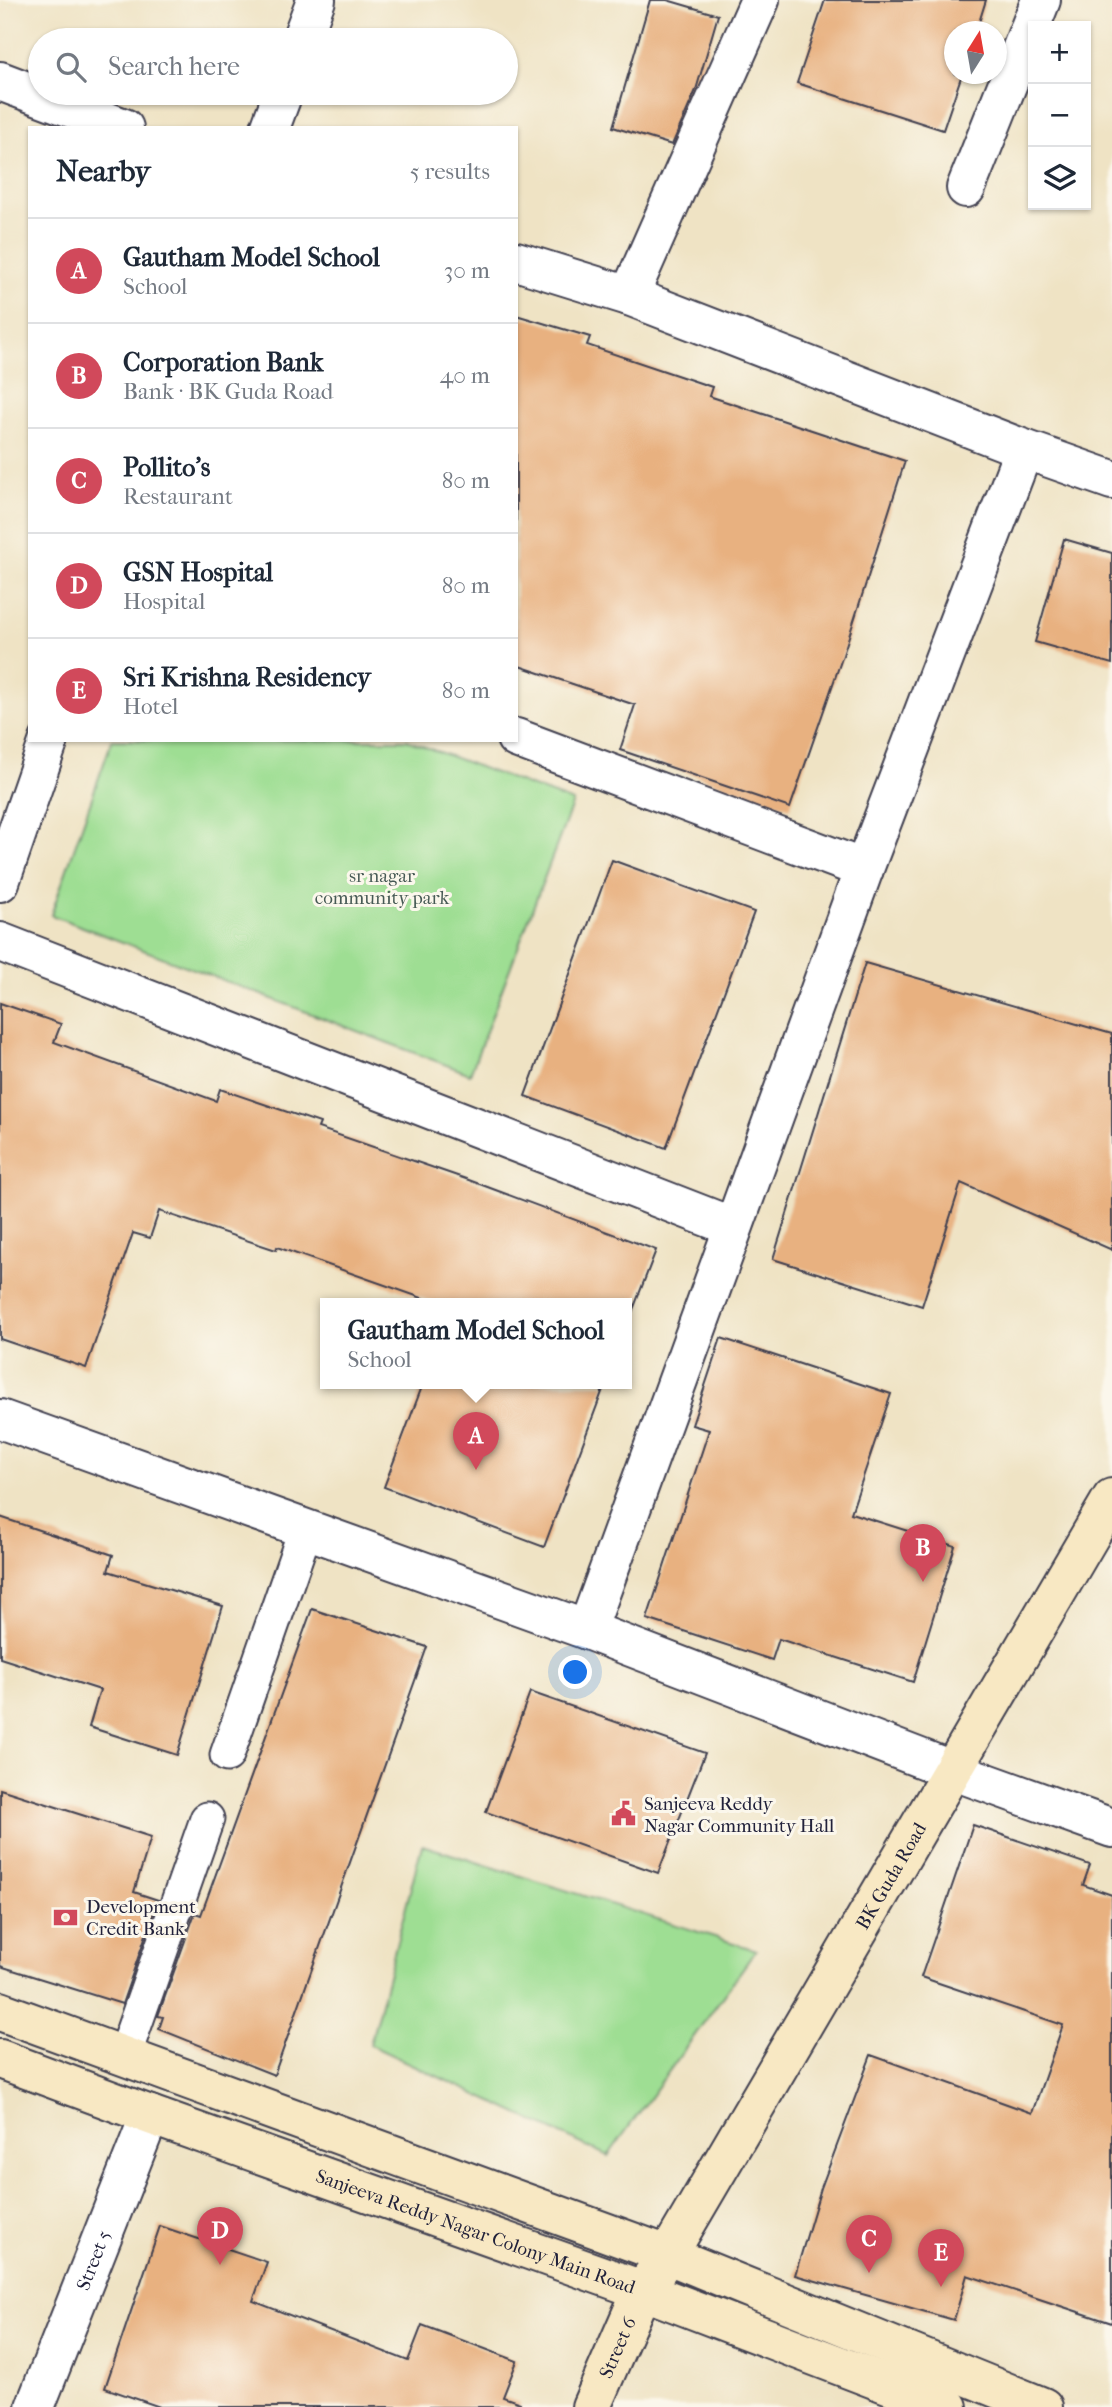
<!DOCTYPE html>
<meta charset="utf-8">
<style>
:root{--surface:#fff;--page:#f2f2f3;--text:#1f2937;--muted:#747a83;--line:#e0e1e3;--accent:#d1495b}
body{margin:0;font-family:"IM FELL French Canon",serif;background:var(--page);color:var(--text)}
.controls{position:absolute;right:21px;top:21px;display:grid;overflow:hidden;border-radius:0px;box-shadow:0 2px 5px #0004}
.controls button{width:63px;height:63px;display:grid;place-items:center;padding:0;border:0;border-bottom:2px solid var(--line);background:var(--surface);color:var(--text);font:35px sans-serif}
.compass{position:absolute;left:944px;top:21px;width:63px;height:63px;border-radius:50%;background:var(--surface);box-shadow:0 2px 5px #0004;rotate:11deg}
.you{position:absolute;left:576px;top:1673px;width:24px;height:24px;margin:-18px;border:5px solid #fff;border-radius:50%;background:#1a73e8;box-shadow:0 0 0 10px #1a73e833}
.badge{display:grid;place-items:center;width:46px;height:46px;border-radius:50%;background:var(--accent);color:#fff;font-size:23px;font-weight:700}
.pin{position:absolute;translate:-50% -58px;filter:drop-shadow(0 2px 4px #0008)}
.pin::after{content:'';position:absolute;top:37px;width:24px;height:21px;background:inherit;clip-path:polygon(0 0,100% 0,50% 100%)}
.popup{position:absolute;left:320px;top:1298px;width:312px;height:91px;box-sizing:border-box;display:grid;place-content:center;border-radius:0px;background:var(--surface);filter:drop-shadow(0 2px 5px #0005);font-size:23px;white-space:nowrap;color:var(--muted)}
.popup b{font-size:26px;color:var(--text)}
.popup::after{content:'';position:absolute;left:50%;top:100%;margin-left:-14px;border:14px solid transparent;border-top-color:var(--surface)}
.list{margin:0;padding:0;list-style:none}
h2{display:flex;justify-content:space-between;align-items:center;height:91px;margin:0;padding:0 28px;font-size:30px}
h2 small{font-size:23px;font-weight:400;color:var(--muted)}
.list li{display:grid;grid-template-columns:46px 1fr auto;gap:21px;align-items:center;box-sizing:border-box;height:105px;padding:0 28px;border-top:2px solid var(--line)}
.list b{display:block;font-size:26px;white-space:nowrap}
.list p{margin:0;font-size:23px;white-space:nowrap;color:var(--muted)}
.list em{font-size:23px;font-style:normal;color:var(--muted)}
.icon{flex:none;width:38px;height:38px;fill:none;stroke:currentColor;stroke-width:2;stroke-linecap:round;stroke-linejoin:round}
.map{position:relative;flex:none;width:1112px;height:2407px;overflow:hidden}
.search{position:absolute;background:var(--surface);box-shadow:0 2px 5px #0004;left:28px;top:28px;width:490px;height:77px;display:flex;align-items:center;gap:18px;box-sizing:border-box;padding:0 24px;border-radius:38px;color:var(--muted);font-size:26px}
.panel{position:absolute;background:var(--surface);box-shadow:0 2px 5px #0004;left:28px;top:126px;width:490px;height:616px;border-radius:0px}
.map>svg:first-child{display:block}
.green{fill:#9ede93;stroke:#608067;stroke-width:2}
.building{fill:#e8b180}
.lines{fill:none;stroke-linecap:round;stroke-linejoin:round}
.lane-casing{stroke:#413f50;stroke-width:37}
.street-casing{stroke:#413f50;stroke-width:42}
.secondary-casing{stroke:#413f50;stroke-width:42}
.lane{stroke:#fff;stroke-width:33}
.street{stroke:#fff;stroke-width:38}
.secondary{stroke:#f8e8c3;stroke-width:38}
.labels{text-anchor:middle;stroke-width:6;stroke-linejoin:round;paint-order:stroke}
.park-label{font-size:19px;fill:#475a55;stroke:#fbf7ec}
.poi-label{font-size:19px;fill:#22223b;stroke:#fbf7ec;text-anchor:start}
.street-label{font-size:19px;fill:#22223b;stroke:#fbf7ec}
</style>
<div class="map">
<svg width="1112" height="2407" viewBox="0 0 1112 2407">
<rect width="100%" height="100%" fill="#fbf7ec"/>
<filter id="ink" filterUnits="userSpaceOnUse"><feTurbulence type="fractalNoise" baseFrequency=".0143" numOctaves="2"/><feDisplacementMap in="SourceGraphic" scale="14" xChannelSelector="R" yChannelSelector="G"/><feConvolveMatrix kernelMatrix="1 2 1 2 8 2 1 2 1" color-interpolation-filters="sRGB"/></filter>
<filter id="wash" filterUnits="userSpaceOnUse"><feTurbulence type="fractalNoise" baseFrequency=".00686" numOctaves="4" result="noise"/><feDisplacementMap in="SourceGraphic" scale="28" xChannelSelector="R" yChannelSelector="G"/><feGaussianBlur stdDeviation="1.57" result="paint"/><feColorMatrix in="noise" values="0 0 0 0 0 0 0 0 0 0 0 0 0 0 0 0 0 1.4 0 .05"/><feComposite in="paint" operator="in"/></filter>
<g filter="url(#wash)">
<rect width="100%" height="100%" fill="#efe3c4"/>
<path class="green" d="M 112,740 L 407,740 L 573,802 L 470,1074 L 51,915 Z
M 422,1845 L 756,1950 L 608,2156 L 370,2045 Z"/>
<g id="blocks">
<path class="building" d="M 650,0 L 667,0 L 718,15 L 696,90 L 672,145 L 613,127 Z
M 825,0 L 986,0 L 976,32 L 955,32 L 955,74 L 962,74 L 943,130 L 797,83 Z
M 516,315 L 590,337 L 587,345 L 712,387 L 709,396 L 905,461 L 843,655 L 790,808 L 620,750 L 635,705 L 516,665 Z
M 1064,539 L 1112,553 L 1112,664 L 1035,642 Z
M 612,860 L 754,912 L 666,1148 L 525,1096 Z
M 865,963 L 1112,1034 L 1112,1250 L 961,1183 L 922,1306 L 773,1259 Z
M 0,1003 L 61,1024 L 54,1042 L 216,1101 L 220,1089 L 320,1123 L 318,1128 L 466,1179 L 656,1250 L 626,1328 L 626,1304 L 439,1304 L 277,1247 L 276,1250 L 159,1211 L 150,1238 L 133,1233 L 86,1368 L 0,1339 Z
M 721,1338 L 891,1394 L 851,1513 L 955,1546 L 913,1682 L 779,1639 L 772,1660 L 647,1619 L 709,1430 L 692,1425 Z
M 423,1384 L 605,1384 L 544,1547 L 384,1487 Z
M 0,1517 L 113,1555 L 108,1571 L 223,1606 L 177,1755 L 89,1727 L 100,1690 L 0,1658 Z
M 312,1609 L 427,1647 L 274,2075 L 159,2029 L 163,2017 L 158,2016 L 195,1913 L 201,1915 Z
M 530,1692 L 705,1753 L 658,1873 L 486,1812 Z
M 0,1789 L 151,1837 L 134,1892 L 158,1900 L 122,2004 L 0,1966 Z
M 973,1825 L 1090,1865 L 1083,1885 L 1112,1895 L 1112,2323 L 967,2275 L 954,2320 L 795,2275 L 821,2188 L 871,2055 L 1032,2113 L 1063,2025 L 921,1977 Z
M 160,2226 L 267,2262 L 253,2301 L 408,2361 L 422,2325 L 517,2361 L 503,2397 L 520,2403 L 519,2407 L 160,2407 L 105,2388 Z"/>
</g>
</g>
<g filter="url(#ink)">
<use href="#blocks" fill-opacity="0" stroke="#413f50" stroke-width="2"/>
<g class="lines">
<defs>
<path id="lane" d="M 227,1755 L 306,1528
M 124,2056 L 207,1819"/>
<g id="street">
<path d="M 301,40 L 316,0"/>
<path d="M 0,81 L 124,128"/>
<path d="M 270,128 L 283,93"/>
<path d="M 966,188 L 1041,0"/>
<path d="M 516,261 L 629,296 L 1024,449 L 1112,480"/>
<path d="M 629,296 L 760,0"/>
<path d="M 516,738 L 864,869"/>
<path d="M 0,882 L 49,740"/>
<path d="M 0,942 L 733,1227"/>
<path d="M 0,1419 L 587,1630 L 954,1771 L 1112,1828"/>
<path d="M 587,1630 L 864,869 L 1024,449"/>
<path id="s1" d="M 35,2407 L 150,2115"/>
</g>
<g id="secondary">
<path d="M 0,2011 L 668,2255 L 1043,2407"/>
<path id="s2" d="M 0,2059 L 150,2115 L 642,2290 L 948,2407"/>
<path id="s3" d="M 591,2407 L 642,2290 L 668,2255 L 1112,1498"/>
</g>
</defs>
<use href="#lane" class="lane-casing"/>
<use href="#street" class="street-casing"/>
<use href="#secondary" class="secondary-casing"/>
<use href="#lane" class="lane"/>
<use href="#street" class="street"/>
<use href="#secondary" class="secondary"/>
</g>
</g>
<defs>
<symbol id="civic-bare" viewBox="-9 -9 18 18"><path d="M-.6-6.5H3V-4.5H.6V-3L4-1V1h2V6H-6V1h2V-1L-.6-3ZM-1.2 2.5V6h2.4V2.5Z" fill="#d1495b" stroke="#fbf7ec" stroke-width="2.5" paint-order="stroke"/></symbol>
<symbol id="bank-bare" viewBox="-9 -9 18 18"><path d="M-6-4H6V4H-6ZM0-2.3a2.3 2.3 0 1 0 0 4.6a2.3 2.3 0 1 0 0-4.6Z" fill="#d1495b" stroke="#fbf7ec" stroke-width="2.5" paint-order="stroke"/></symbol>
</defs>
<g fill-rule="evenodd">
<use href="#civic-bare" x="606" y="1796" width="35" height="35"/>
<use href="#bank-bare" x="48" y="1900" width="35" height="35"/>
</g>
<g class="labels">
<g class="park-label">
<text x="382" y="882">sr nagar<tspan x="382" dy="22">community park</tspan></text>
</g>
<g class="poi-label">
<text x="644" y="1810">Sanjeeva Reddy<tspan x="644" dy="22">Nagar Community Hall</tspan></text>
<text x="86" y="1913">Development<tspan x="86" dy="22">Credit Bank</tspan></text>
</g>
<g class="street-label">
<text dy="7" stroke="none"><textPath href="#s3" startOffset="611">BK Guda Road</textPath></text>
<text dy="7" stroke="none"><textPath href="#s2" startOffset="506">Sanjeeva Reddy Nagar Colony Main Road</textPath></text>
<text dy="7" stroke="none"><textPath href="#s1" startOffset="158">Street 5</textPath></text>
<text dy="7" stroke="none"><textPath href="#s3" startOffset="65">Street 6</textPath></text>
</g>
</g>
</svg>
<div class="controls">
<button>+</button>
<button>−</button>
<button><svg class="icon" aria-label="layers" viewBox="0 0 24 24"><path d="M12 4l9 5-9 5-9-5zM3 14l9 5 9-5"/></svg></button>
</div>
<svg class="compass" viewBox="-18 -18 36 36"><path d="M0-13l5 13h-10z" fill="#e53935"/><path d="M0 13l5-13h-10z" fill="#747a83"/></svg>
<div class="you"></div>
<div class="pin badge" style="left:476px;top:1470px">A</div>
<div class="popup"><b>Gautham Model School</b>School</div>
<div class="pin badge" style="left:923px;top:1582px">B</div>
<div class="pin badge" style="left:869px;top:2273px">C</div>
<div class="pin badge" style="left:220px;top:2265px">D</div>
<div class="pin badge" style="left:941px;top:2287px">E</div>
<div class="search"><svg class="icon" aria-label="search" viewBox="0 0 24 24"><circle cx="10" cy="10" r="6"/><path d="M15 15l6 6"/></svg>Search here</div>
<section class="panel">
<h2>Nearby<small>5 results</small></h2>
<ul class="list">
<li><span class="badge">A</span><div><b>Gautham Model School</b><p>School</p></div><em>30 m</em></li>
<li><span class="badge">B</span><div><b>Corporation Bank</b><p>Bank · BK Guda Road</p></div><em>40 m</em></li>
<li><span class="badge">C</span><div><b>Pollito's</b><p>Restaurant</p></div><em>80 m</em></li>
<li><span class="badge">D</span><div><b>GSN Hospital</b><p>Hospital</p></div><em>80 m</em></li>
<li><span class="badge">E</span><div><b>Sri Krishna Residency</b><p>Hotel</p></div><em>80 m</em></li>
</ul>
</section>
</div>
